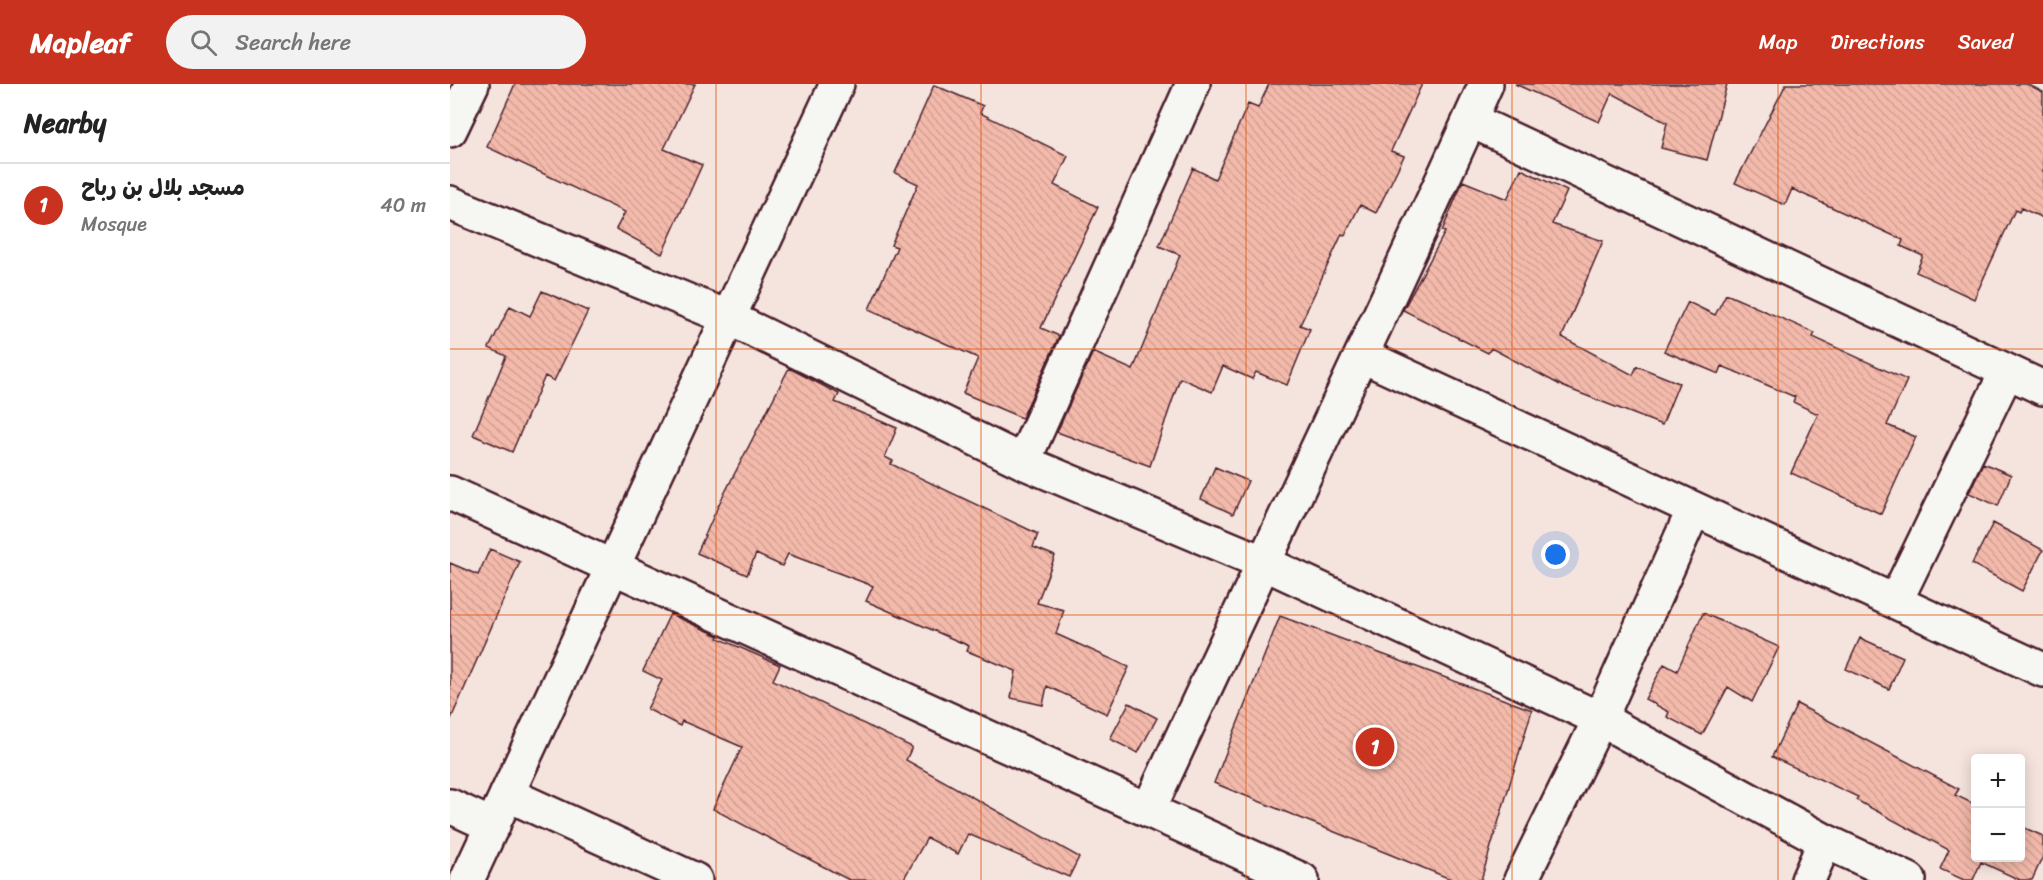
<!DOCTYPE html>
<meta charset="utf-8">
<style>
:root{--surface:#fff;--page:#f2f2f2;--text:#222;--muted:#767676;--line:#e0e0e0;--accent:#c8321e}
body{margin:0;font-family:Sriracha,"Playpen Sans Arabic",sans-serif;background:var(--page);color:var(--text)}
.controls{position:absolute;right:18px;bottom:18px;display:grid;overflow:hidden;border-radius:6px;box-shadow:0 3px 15px #0003}
.controls button{width:54px;height:54px;display:grid;place-items:center;padding:0;border:0;border-bottom:2px solid var(--line);background:var(--surface);color:var(--text);font:30px sans-serif}
.you{position:absolute;left:1106px;top:471px;width:21px;height:21px;margin:-15px;border:4px solid #fff;border-radius:50%;background:#1a73e8;box-shadow:0 0 0 9px #1a73e833}
.badge{display:grid;place-items:center;width:39px;height:39px;border-radius:50%;background:var(--accent);color:#fff;font-size:20px;font-weight:700}
.pin{position:absolute;translate:-50% -50%;border:3px solid #fff;box-shadow:0 2px 6px #0006}
.list{margin:0;padding:0;list-style:none}
h2{display:flex;justify-content:space-between;align-items:center;height:78px;margin:0;padding:0 24px;font-size:26px}
h2 small{font-size:20px;font-weight:400;color:var(--muted)}
.list li{display:grid;grid-template-columns:39px 1fr auto;gap:18px;align-items:center;box-sizing:border-box;height:84px;padding:0 24px;border-top:2px solid var(--line)}
.list b{display:block;font-size:22px;white-space:nowrap}
.list p{margin:0;font-size:20px;white-space:nowrap;color:var(--muted)}
.list em{font-size:20px;font-style:normal;color:var(--muted)}
.icon{flex:none;width:33px;height:33px;fill:none;stroke:currentColor;stroke-width:2;stroke-linecap:round;stroke-linejoin:round}
.map{position:relative;flex:none;width:1593px;height:796px;overflow:hidden}
header{display:flex;align-items:center;gap:36px;box-sizing:border-box;height:84px;padding:0 30px;background:var(--accent);color:#fff}
header strong{font-size:28px}
nav{display:flex;gap:33px;margin-inline-start:auto;font-size:21px}
.search{width:420px;height:54px;background:var(--page);display:flex;align-items:center;gap:15px;box-sizing:border-box;padding:0 21px;border-radius:33px;color:var(--muted);font-size:22px}
main{display:flex}
aside{flex:1;background:var(--surface)}
.map>svg:first-child{display:block}
.building{fill:url(#building-back-hatch);stroke:#4a1f2b;stroke-width:1.5}
.lines{fill:none;stroke-linecap:round;stroke-linejoin:round}
.minor-casing{stroke:#4a1f2b;stroke-width:38}
.tertiary-casing{stroke:#4a1f2b;stroke-width:38}
.minor{stroke:#f6f6f2;stroke-width:33}
.tertiary{stroke:#f6f6f2;stroke-width:33}
.grid{fill:none;stroke:#e0560e;stroke-width:1.5;stroke-opacity:0.55}
</style>
<header>
<strong>Mapleaf</strong>
<div class="search"><svg class="icon" aria-label="search" viewBox="0 0 24 24"><circle cx="10" cy="10" r="6"/><path d="M15 15l6 6"/></svg>Search here</div>
<nav><a>Map</a><a>Directions</a><a>Saved</a></nav>
</header>
<main>
<aside>
<h2>Nearby<small></small></h2>
<ul class="list">
<li><span class="badge">1</span><div><b>مسجد بلال بن رباح</b><p>Mosque</p></div><em>40 m</em></li>
</ul>
</aside>
<div class="map">
<svg width="1593" height="796" viewBox="0 0 1593 796">
<defs>
<pattern id="building-back-hatch" width="6" height="6" patternUnits="userSpaceOnUse" patternTransform="scale(1.5)"><rect width="6" height="6" fill="#f3baab"/><path d="M-1 5l2 2M0 0l6 6M5-1l2 2" fill="none" stroke="#d29f93"/></pattern>
</defs>
<rect width="100%" height="100%" fill="#f5e4dd"/>
<filter id="ink" filterUnits="userSpaceOnUse"><feTurbulence type="fractalNoise" baseFrequency=".0167" numOctaves="2"/><feDisplacementMap in="SourceGraphic" scale="12" xChannelSelector="R" yChannelSelector="G"/><feConvolveMatrix kernelMatrix="1 2 1 2 8 2 1 2 1" color-interpolation-filters="sRGB"/></filter>
<g filter="url(#ink)">
<path class="building" d="M 65,0 L 245,0 L 214,65 L 252,81 L 212,170 L 166,145 L 175,128 L 37,63 Z
M 819,0 L 972,0 L 941,67 L 954,72 L 926,129 L 910,121 L 895,151 L 892,150 L 850,241 L 860,245 L 837,301 L 806,288 L 802,295 L 773,282 L 762,308 L 730,294 L 700,382 L 607,348 L 643,268 L 683,286 L 730,171 L 709,162 L 743,84 L 765,95 L 798,20 L 808,24 Z
M 1065,0 L 1277,0 L 1257,76 L 1211,64 L 1217,39 L 1162,9 L 1149,38 Z
M 1336,0 L 1577,0 L 1593,8 L 1593,134 L 1571,124 L 1569,128 L 1565,126 L 1524,215 L 1466,188 L 1473,172 L 1451,162 L 1453,156 L 1342,105 L 1335,121 L 1285,99 Z
M 484,1 L 533,22 L 530,29 L 618,72 L 604,101 L 648,123 L 591,244 L 609,252 L 572,334 L 513,309 L 528,274 L 419,225 L 447,163 L 441,161 L 468,100 L 445,89 Z
M 1071,85 L 1117,107 L 1102,140 L 1153,157 L 1112,253 L 1183,291 L 1187,282 L 1229,299 L 1212,341 L 1114,303 L 1041,264 L 1038,269 L 953,226 L 995,148 L 992,147 L 1013,97 L 1057,115 Z
M 92,207 L 138,227 L 104,297 L 95,292 L 62,368 L 23,351 L 56,272 L 39,264 L 60,222 L 80,232 Z
M 1276,210 L 1365,249 L 1363,253 L 1457,296 L 1437,341 L 1466,353 L 1431,430 L 1341,389 L 1368,330 L 1343,318 L 1345,313 L 1272,282 L 1269,290 L 1214,267 L 1238,218 L 1265,231 Z
M 339,284 L 389,310 L 385,318 L 447,344 L 435,373 L 443,377 L 441,380 L 588,450 L 583,463 L 605,472 L 587,519 L 614,526 L 606,550 L 679,583 L 657,630 L 597,602 L 593,621 L 561,614 L 566,587 L 517,567 L 519,562 L 416,517 L 423,502 L 338,470 L 332,482 L 306,470 L 297,491 L 247,469 L 269,420 Z
M 1533,379 L 1561,391 L 1548,422 L 1519,409 Z
M 765,383 L 798,397 L 783,430 L 751,415 Z
M 1543,439 L 1593,466 L 1572,507 L 1522,480 Z
M 40,465 L 70,478 L 0,637 L 0,479 L 28,491 Z
M 1253,529 L 1329,563 L 1302,618 L 1278,603 L 1252,651 L 1217,633 L 1219,628 L 1195,615 L 1214,580 L 1227,587 Z
M 220,530 L 269,552 L 268,554 L 330,581 L 323,596 L 462,663 L 456,676 L 629,773 L 619,793 L 518,750 L 508,770 L 477,754 L 453,796 L 399,796 L 263,725 L 292,663 L 232,637 L 230,642 L 197,625 L 212,596 L 193,587 Z
M 830,532 L 1082,626 L 1031,796 L 1003,796 L 764,699 Z
M 1410,554 L 1453,573 L 1439,605 L 1396,585 Z
M 679,619 L 707,634 L 688,669 L 660,655 Z
M 1347,620 L 1509,705 L 1505,711 L 1526,721 L 1526,774 L 1570,774 L 1570,742 L 1593,752 L 1593,772 L 1582,796 L 1570,796 L 1531,778 L 1523,796 L 1514,796 L 1490,785 L 1499,766 L 1406,716 L 1408,713 L 1322,673 Z"/>
<g class="lines">
<defs>
<path id="minor" d="M 1020,36 L 1593,304
M 0,46 L 22,0
M 0,119 L 277,233 L 573,378 L 812,478 L 1150,635 L 1375,757 L 1459,796
M 913,272 L 1593,586
M 573,378 L 743,0
M 0,409 L 852,796
M 1446,516 L 1557,287
M 57,710 L 245,796
M 0,722 L 43,742
M 699,725 C 810,483 927,243 1036,0
M 1071,796 L 1150,635 L 1244,425
M 1358,796 L 1375,757"/>
<path id="tertiary" d="M 17,796 L 387,0"/>
</defs>
<use href="#minor" class="minor-casing"/>
<use href="#tertiary" class="tertiary-casing"/>
<use href="#minor" class="minor"/>
<use href="#tertiary" class="tertiary"/>
</g>
</g>
<path class="grid" d="M 266,0 L 266,796M 531,0 L 531,796M 796,0 L 796,796M 1062,0 L 1062,796M 1328,0 L 1328,796M 0,265 L 1593,265M 0,531 L 1593,531"/>
</svg>
<div class="controls">
<button>+</button>
<button>−</button>
</div>
<div class="you"></div>
<div class="pin badge" style="left:925px;top:663px">1</div>
</div>
</main>
